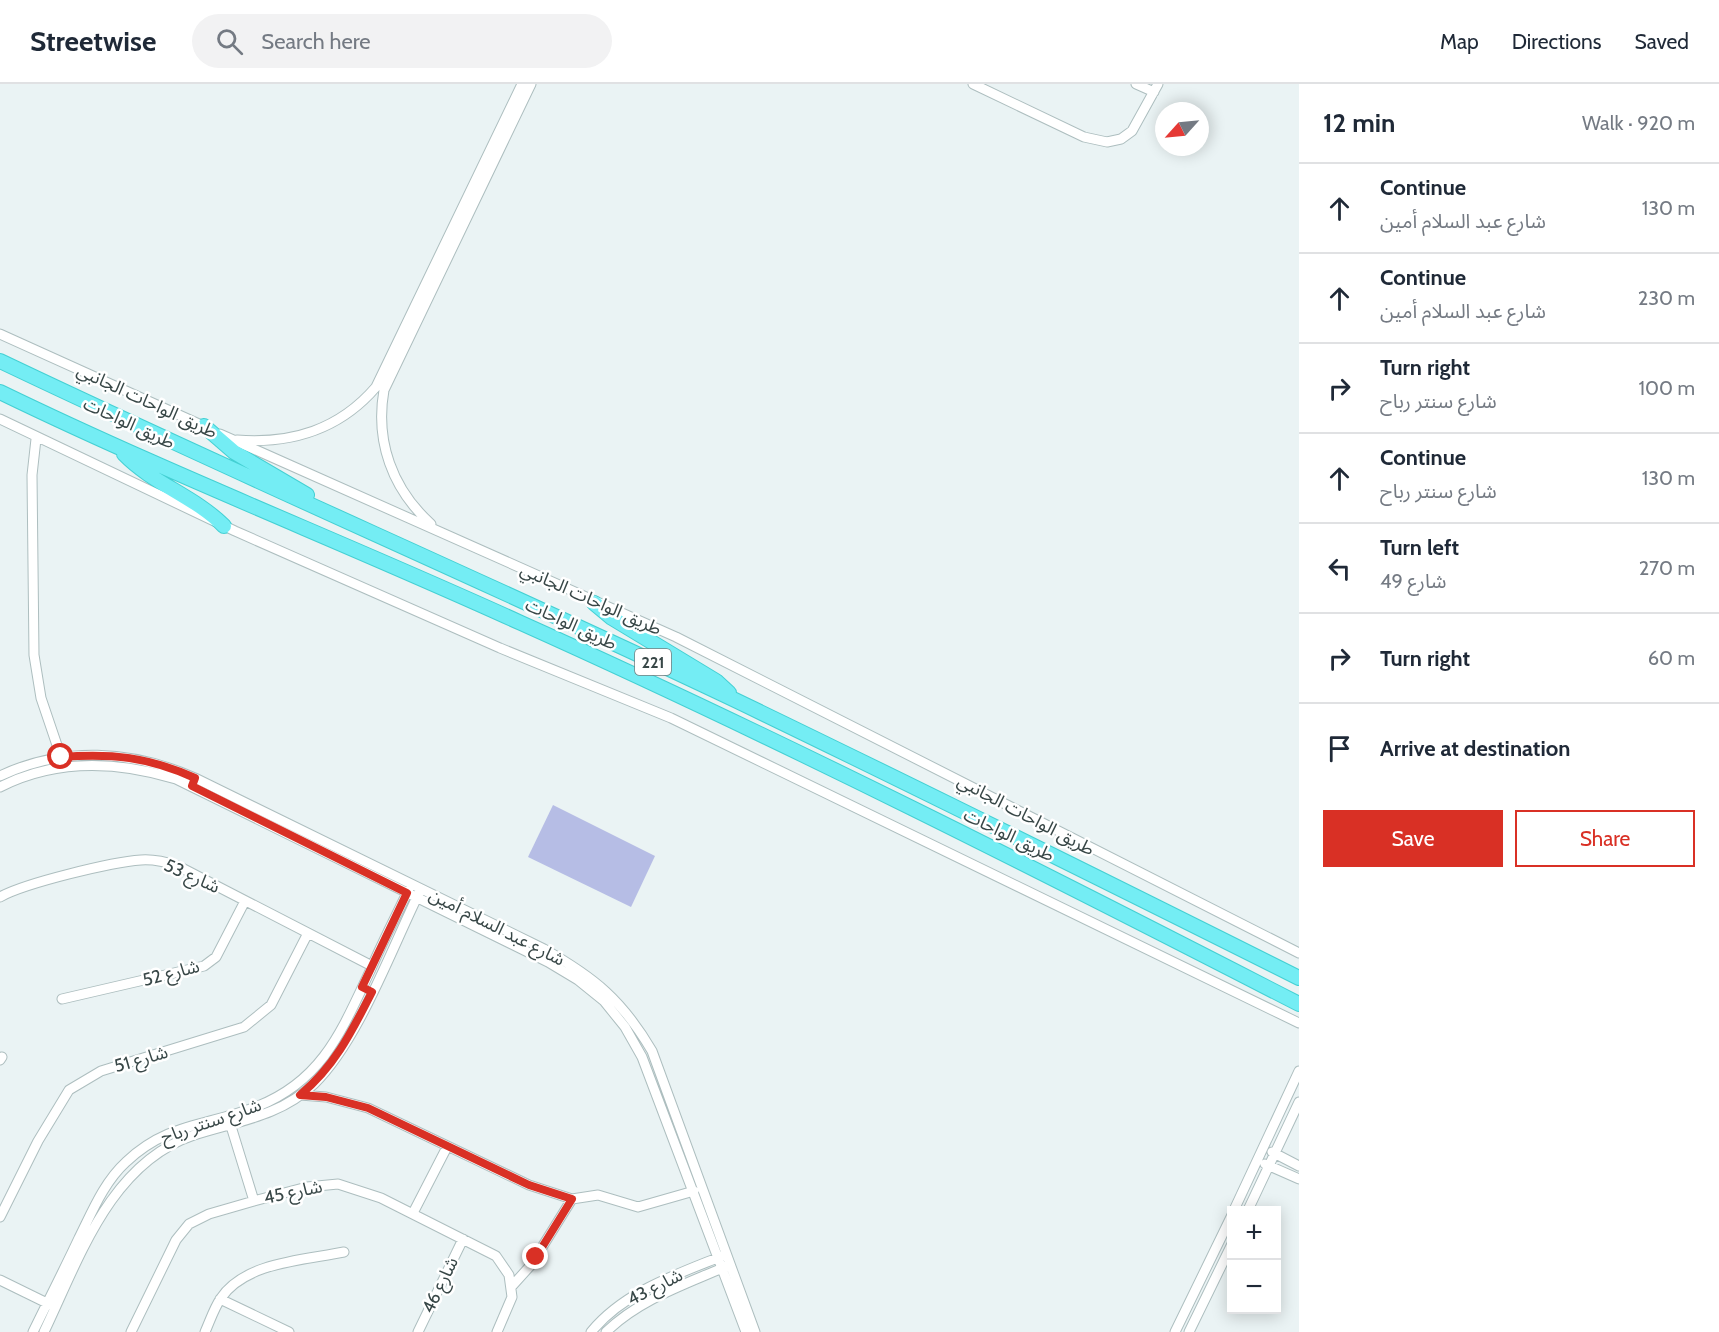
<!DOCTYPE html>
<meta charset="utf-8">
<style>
:root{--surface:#fff;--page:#f2f2f3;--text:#1f2937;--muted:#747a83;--line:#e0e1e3;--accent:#d93025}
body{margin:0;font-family:Cabin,"Noto Sans Arabic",sans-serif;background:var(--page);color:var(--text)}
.controls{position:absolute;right:18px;bottom:18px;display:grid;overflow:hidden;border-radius:0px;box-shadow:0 3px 15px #0003}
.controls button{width:54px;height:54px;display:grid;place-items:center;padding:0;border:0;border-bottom:2px solid var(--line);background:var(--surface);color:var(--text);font:30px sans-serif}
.compass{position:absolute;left:1155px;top:18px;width:54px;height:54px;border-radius:50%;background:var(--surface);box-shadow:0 3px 15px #0003;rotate:243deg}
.stop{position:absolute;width:18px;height:18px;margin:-14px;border:4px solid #d93025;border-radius:50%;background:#fff}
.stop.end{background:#d93025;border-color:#fff;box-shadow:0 2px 6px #0008}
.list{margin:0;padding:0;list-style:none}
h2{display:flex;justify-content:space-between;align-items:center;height:78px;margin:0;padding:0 24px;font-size:26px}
h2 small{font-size:20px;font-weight:400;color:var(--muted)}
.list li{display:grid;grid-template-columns:39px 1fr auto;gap:18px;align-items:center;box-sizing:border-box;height:90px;padding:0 24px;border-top:2px solid var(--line)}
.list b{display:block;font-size:22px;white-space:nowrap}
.list p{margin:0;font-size:20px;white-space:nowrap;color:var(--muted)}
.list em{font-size:20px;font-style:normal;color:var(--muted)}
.actions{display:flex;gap:12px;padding:18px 24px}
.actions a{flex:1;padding:14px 0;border:2px solid var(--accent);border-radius:0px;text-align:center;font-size:21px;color:var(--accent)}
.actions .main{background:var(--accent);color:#fff}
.icon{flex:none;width:33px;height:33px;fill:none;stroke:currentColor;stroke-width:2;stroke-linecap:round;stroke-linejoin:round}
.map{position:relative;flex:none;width:1299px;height:1248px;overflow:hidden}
header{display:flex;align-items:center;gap:36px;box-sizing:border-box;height:84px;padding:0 30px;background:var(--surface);border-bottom:2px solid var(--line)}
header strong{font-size:28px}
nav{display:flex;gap:33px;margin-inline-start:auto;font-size:21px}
.search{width:420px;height:54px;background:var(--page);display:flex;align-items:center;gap:15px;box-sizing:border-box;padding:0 21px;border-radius:33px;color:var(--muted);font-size:22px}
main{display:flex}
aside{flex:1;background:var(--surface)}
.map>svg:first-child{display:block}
.pitch{fill:#b6bde5}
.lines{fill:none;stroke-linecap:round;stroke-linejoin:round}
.minor-casing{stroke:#adbebf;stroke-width:11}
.highway-casing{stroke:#44d0d3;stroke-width:16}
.minor{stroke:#fff;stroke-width:9}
.highway{stroke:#74edf4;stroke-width:14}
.route{stroke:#d93025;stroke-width:8}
.labels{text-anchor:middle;stroke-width:5;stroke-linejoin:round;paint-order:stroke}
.shield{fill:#fff;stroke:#747e7e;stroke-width:1.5}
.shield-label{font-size:16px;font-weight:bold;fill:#384747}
.street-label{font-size:18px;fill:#384747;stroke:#fff}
</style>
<header>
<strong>Streetwise</strong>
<div class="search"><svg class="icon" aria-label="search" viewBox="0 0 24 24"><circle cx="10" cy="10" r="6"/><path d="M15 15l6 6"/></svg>Search here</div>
<nav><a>Map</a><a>Directions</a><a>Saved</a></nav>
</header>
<main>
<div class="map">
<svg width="1299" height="1248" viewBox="0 0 1299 1248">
<rect width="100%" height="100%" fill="#eaf3f4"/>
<path class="pitch" d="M 553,721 L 655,772 L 631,823 L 528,773 Z"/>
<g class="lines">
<defs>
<path id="minor" d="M 973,0 L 1084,53 L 1107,58 L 1121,55 L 1132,47 L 1158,0
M 1136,0 L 1154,8
M 0,250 L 208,344
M 0,335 L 235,447 L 500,564 L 671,634 L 1299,939
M 220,350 L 676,553 L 1299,869
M 36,355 L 32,391 L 34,571 L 41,614 L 61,673
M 237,356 C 292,360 339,346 376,303 L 522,0
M 431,440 C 392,405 375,357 384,306 L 531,0
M 0,692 C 63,662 132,666 195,694 L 544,865 C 595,894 622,916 652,967 L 755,1248
M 0,703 C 57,674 117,677 176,695 L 548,878 L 578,896 L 604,917 L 625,943 L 642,973 L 746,1248
M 0,813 C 25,799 112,778 141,776 C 154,775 166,778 178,782 L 372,882
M 62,915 L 204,882 L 216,873 L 245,817
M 0,976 L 2,973
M 300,1011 L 326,1013 L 368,1024 L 529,1101 L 572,1115 L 598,1111 L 638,1123 L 694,1107
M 230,1039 L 254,1117
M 1272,1068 L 1299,1082
M 1265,1080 L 1299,1095
M 1234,1126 L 1299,987
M 1248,1126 L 1299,1018
M 413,1129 L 447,1063
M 0,1133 L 38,1057 L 69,1006 L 101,987 L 244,943 L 271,921 L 308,849
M 0,1196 L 51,1221
M 512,1202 L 531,1181 L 572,1115
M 220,1215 L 289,1248
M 33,1248 C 48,1217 64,1186 79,1154 C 92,1128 104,1098 126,1078 C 168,1038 209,1042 258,1022 C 323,996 342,946 370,887 C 382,859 396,832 409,805
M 44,1248 C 79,1175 110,1079 194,1051 C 237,1037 279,1033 314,1000 C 358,957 391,866 419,809
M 131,1248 L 176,1156 L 189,1140 L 209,1130 L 254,1117 L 307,1103 L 338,1100 L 381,1114 L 496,1172 L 509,1191 L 512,1213 L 497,1248
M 205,1248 C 210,1237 214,1224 221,1214 C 245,1178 305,1176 344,1168
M 418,1248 L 463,1155
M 591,1248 C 624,1208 675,1191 722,1172
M 606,1248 C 640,1215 684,1201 727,1182
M 1175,1248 L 1232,1131
M 1189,1248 L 1232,1160"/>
<path id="highway" d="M 0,277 C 243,393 491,500 735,616 C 924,707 1111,800 1299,894
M 0,308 C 171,391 348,460 521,539 C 784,657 1042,788 1299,920
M 204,342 L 234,368 L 307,411
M 124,370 C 153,400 194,412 224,442
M 594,519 L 612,534 L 716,597 L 729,609"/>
</defs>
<use href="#minor" class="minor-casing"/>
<use href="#highway" class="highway-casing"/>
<use href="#minor" class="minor"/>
<use href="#highway" class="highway"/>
</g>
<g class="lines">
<path class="route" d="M 61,673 C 112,669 148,673 195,694 L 192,702 L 407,809 L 362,903 L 372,908 C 352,947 335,982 300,1011 L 326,1013 L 368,1024 L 529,1101 L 572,1115 L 536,1173"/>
</g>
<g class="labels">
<rect class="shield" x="635" y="565" width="36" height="26" rx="4.5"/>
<g class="shield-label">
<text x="653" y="584">221</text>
</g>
<g class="street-label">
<text transform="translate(147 317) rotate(25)" y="6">طريق الواحات الجانبي</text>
<text transform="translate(129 339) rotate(25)" y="6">طريق الواحات</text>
<text transform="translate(591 515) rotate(24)" y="6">طريق الواحات الجانبي</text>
<text transform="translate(571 540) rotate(25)" y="6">طريق الواحات</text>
<text transform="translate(1026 731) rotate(28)" y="6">طريق الواحات الجانبي</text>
<text transform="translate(1009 751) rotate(26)" y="6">طريق الواحات</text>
<text transform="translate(192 792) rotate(24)" y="6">شارع 53</text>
<text transform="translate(497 843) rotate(27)" y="6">شارع عبد السلام أمين</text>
<text transform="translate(171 889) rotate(-15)" y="6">شارع 52</text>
<text transform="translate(141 975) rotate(-16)" y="6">شارع 51</text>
<text transform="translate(211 1037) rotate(-19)" y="6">شارع سنتر رباح</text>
<text transform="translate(293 1108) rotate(-12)" y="6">شارع 45</text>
<text transform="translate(440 1201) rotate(-64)" y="6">شارع 46</text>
<text transform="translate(655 1203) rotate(-27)" y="6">شارع 43</text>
</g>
</g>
</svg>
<div class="controls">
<button>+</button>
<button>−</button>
</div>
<svg class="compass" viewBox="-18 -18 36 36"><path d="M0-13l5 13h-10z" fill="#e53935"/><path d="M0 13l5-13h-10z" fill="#747a83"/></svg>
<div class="stop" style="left:61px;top:673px"></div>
<div class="stop end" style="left:536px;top:1173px"></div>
</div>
<aside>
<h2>12 min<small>Walk · 920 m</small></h2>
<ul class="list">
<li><svg class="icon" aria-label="ahead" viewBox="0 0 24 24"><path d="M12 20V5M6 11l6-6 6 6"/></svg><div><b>Continue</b><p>شارع عبد السلام أمين</p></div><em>130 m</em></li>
<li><svg class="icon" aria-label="ahead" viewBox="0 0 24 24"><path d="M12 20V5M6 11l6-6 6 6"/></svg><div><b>Continue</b><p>شارع عبد السلام أمين</p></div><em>230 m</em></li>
<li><svg class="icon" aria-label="right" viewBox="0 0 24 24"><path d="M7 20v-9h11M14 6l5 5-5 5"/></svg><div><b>Turn right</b><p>شارع سنتر رباح</p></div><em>100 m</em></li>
<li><svg class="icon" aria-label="ahead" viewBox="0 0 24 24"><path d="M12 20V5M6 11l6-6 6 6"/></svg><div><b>Continue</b><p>شارع سنتر رباح</p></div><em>130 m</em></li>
<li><svg class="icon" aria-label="left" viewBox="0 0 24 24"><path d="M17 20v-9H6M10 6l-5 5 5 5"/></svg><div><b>Turn left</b><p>شارع 49</p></div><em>270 m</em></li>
<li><svg class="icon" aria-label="right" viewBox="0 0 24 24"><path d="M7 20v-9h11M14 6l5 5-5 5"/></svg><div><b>Turn right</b></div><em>60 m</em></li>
<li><svg class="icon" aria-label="arrive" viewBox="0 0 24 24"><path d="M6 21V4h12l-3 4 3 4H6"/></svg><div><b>Arrive at destination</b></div></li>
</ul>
<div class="actions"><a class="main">Save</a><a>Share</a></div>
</aside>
</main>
